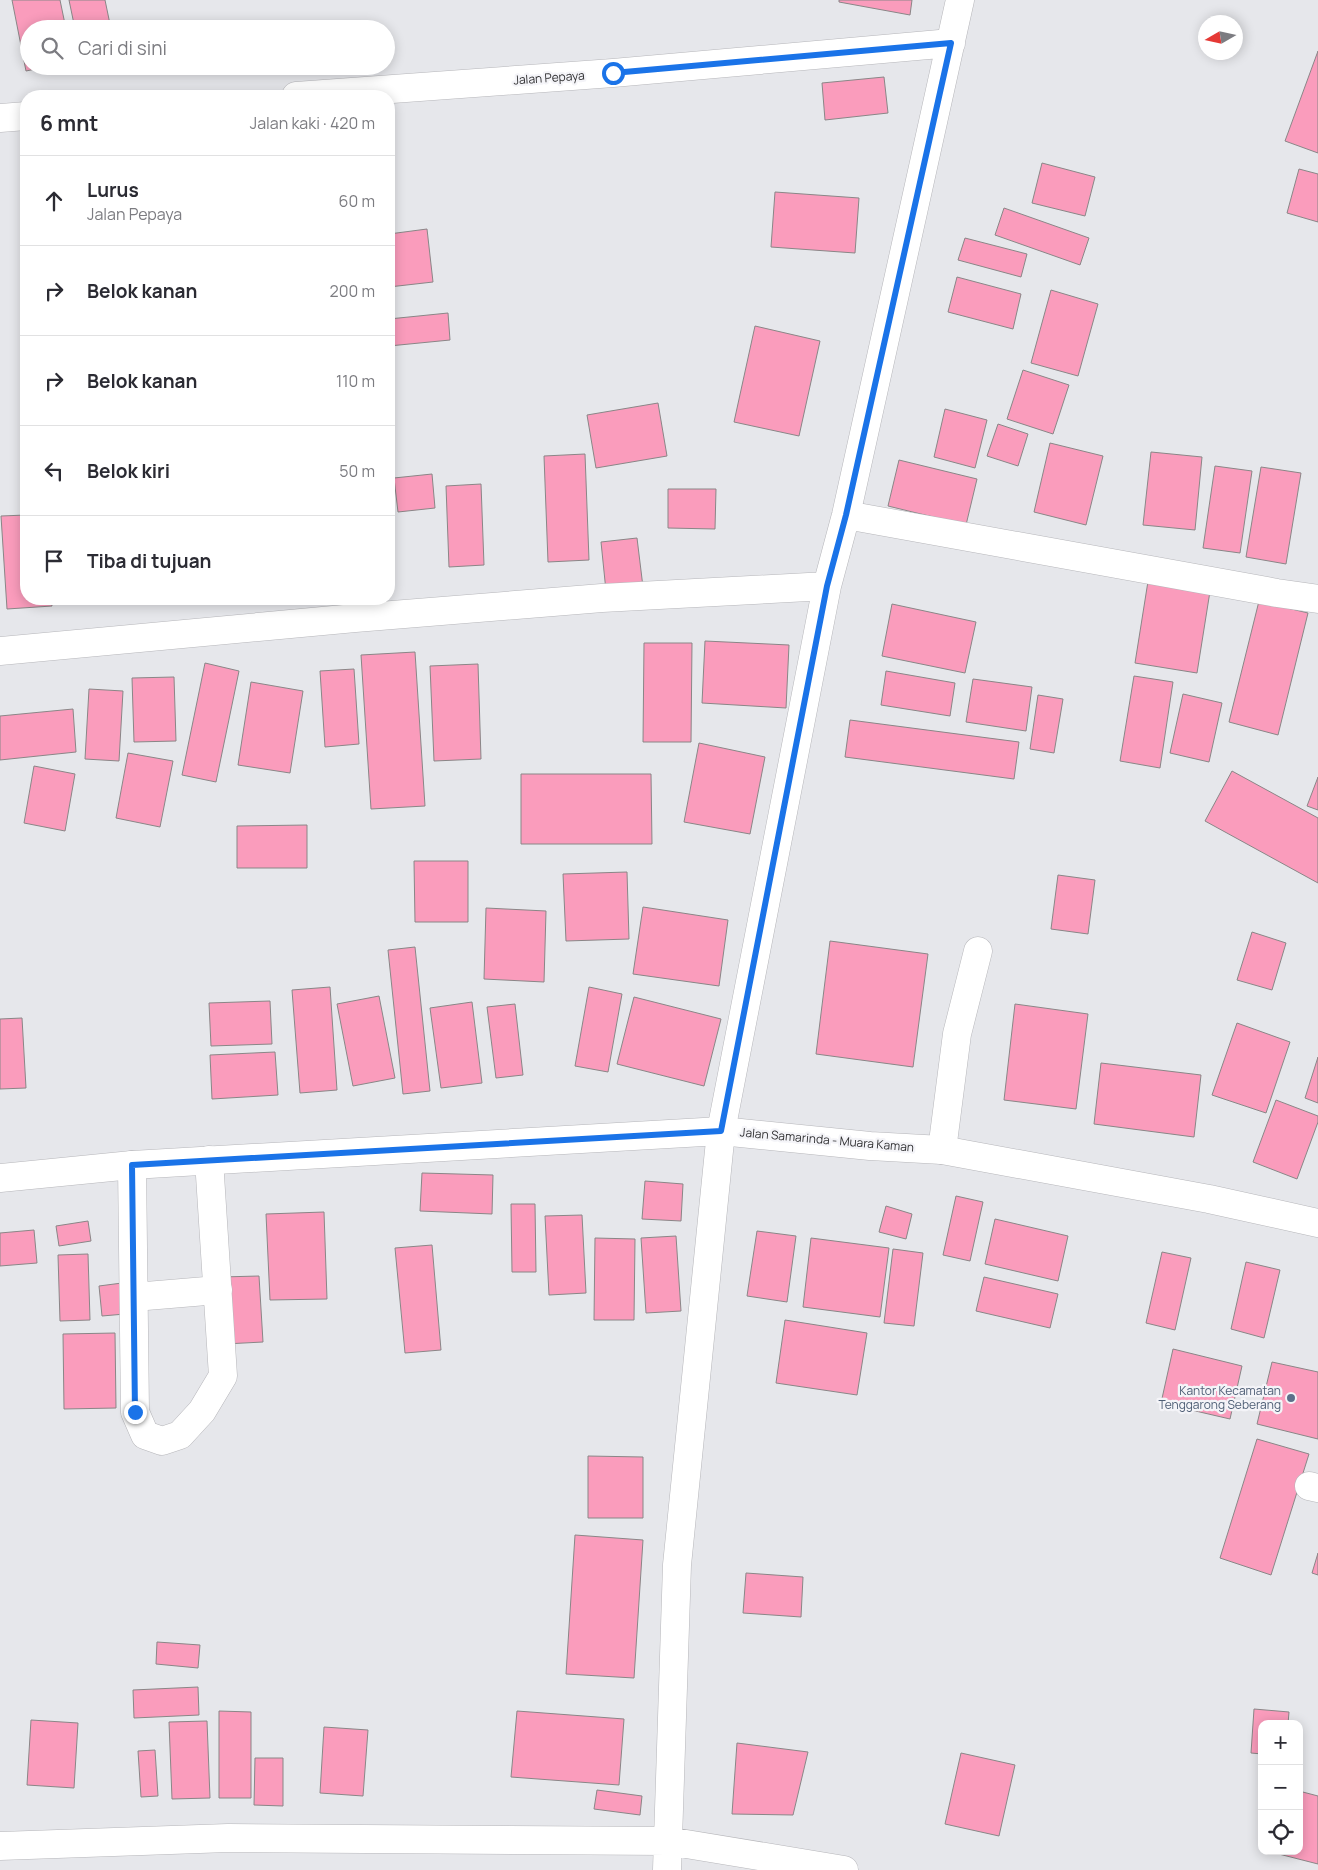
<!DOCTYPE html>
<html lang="id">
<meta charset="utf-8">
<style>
:root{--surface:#fff;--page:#f2f2f3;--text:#2b2b33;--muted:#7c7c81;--line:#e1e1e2}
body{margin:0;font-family:Manrope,sans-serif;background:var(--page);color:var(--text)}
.controls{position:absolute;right:15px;bottom:15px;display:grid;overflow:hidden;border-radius:10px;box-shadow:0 2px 12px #0003}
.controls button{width:45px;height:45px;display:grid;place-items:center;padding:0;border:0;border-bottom:1px solid var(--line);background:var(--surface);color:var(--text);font:25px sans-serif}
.compass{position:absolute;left:1198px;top:15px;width:45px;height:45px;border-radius:50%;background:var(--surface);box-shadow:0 2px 12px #0003;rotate:261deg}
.stop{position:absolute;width:15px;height:15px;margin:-11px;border:4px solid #1a73e8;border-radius:50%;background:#fff}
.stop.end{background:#1a73e8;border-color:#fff;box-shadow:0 1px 5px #0008}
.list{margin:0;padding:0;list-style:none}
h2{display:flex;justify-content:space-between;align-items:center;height:65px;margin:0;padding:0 20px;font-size:21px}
h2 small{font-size:16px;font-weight:400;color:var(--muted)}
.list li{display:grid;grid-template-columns:32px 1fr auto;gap:15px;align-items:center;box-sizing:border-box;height:90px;padding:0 20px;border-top:1px solid var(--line)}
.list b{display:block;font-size:19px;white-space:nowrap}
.list p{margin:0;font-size:16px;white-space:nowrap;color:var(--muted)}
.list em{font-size:16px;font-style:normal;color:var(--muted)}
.icon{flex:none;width:28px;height:28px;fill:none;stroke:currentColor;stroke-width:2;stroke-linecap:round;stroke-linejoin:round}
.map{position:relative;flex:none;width:1318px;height:1870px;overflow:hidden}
.search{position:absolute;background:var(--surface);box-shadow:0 2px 12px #0003;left:20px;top:20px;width:375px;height:55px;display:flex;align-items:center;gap:12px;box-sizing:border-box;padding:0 18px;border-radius:28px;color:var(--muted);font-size:19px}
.panel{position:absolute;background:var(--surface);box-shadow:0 2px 12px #0003;left:20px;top:90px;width:375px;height:515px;border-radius:20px}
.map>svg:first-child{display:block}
.building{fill:#fa9cbc;stroke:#8a8687}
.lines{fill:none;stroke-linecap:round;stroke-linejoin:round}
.minor-casing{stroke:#b6b6ba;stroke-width:29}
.major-casing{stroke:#b6b6ba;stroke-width:29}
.minor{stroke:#fff;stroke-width:28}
.major{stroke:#fff;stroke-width:28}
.route{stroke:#1a73e8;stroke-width:6}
.service-dot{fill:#5c6f8a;stroke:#f4f4f8;stroke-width:2}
.labels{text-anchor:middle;stroke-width:4.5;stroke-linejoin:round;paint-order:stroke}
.street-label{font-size:12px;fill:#303032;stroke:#f4f4f8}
.service-label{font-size:12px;fill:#4e5e75;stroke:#f4f4f8;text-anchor:end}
</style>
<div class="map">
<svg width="1318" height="1870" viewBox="0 0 1318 1870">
<rect width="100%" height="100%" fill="#e6e7eb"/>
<path class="building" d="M 12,0 L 60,0 L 66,29 L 29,29 L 29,66 L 50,66 L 26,71 Z
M 69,0 L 105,0 L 111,29 L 75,29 Z
M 839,0 L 912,0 L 910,15 L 839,2 Z
M 1318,51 L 1318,153 L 1285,141 Z
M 884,77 L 888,113 L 825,120 L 822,83 Z
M 1042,163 L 1095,177 L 1085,216 L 1032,203 Z
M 1299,169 L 1318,174 L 1318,222 L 1287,213 Z
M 775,192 L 859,198 L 855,253 L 771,247 Z
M 1004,208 L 1089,238 L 1080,265 L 995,235 Z
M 427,229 L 433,282 L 389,287 L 389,234 Z
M 965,238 L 1027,254 L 1021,277 L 958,260 Z
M 957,277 L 1021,294 L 1013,329 L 948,312 Z
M 1051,290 L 1098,304 L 1078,376 L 1031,363 Z
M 448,313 L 450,340 L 389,346 L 389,319 Z
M 755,326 L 820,341 L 799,436 L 734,422 Z
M 1023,370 L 1069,385 L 1053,434 L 1007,419 Z
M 658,403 L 667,456 L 596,468 L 587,415 Z
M 945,409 L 987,420 L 975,468 L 934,457 Z
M 998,424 L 1028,434 L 1018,466 L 987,456 Z
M 1050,443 L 1103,456 L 1086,525 L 1034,512 Z
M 1151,452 L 1202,457 L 1195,530 L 1143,525 Z
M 585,454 L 589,560 L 548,562 L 544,456 Z
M 899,460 L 977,479 L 966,525 L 888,506 Z
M 1215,466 L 1252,471 L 1240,553 L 1203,548 Z
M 1261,467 L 1301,473 L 1286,564 L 1246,557 Z
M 432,474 L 435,508 L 398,512 L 394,478 Z
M 481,484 L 484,565 L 449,567 L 446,486 Z
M 668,489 L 716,489 L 715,529 L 668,528 Z
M 26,515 L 26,599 L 51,599 L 52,606 L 7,609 L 1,516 Z
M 637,538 L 643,587 L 606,591 L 601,542 Z
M 1149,575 L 1211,585 L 1197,673 L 1135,663 Z
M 1259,601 L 1308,613 L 1278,735 L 1229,722 Z
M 892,604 L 976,622 L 965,673 L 882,656 Z
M 705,641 L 789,645 L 786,708 L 702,703 Z
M 644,643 L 692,643 L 691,742 L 643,742 Z
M 415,652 L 425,806 L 371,809 L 361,655 Z
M 205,663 L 239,671 L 216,782 L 182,775 Z
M 478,664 L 481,759 L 434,761 L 430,666 Z
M 354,669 L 359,744 L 325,747 L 320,671 Z
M 886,671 L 955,683 L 950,716 L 881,705 Z
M 1134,676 L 1173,682 L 1160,768 L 1120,761 Z
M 174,677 L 176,741 L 134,742 L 132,678 Z
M 973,679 L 1032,687 L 1026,731 L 966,722 Z
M 251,682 L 303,691 L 290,773 L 238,765 Z
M 89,689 L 123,691 L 119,761 L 85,759 Z
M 1183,694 L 1222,703 L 1209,762 L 1170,753 Z
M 1038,695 L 1063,699 L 1054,753 L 1030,749 Z
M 73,709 L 76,752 L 0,760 L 0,716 Z
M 850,720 L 1019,742 L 1014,779 L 845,757 Z
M 699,743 L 765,757 L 750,834 L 684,822 Z
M 128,753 L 173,761 L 160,827 L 116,818 Z
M 34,766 L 75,774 L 65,831 L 24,823 Z
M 1232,771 L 1318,818 L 1318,883 L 1205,821 Z
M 521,774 L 651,774 L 652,844 L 521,844 Z
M 1318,777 L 1318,810 L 1307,806 Z
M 307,825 L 307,868 L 237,868 L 237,826 Z
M 414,861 L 468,861 L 468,922 L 415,922 Z
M 627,872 L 629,939 L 566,941 L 563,874 Z
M 1058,875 L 1095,880 L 1088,934 L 1051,929 Z
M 643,907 L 728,920 L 719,986 L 633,974 Z
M 486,908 L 546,911 L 544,982 L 484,979 Z
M 1252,932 L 1286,943 L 1272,990 L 1237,980 Z
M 830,941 L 928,954 L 913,1067 L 816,1054 Z
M 415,947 L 430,1091 L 403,1094 L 388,950 Z
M 330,987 L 337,1090 L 300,1093 L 292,990 Z
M 589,987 L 622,994 L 608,1072 L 575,1066 Z
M 379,996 L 395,1078 L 353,1086 L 337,1004 Z
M 634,997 L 721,1019 L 704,1086 L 617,1064 Z
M 270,1001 L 272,1044 L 211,1046 L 209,1003 Z
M 472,1002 L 482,1083 L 441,1088 L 430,1008 Z
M 515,1004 L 523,1075 L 496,1078 L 487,1007 Z
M 1015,1004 L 1088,1014 L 1076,1109 L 1004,1100 Z
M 22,1018 L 26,1088 L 0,1089 L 0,1019 Z
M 1237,1023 L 1290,1042 L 1266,1113 L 1212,1095 Z
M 275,1052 L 278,1095 L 212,1099 L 210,1055 Z
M 1318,1057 L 1318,1103 L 1305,1098 Z
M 1101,1063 L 1201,1075 L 1194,1137 L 1094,1124 Z
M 1276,1100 L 1318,1116 L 1318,1122 L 1297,1179 L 1253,1162 Z
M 422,1173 L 493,1175 L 492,1214 L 420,1211 Z
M 645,1181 L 683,1184 L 681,1221 L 642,1219 Z
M 956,1196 L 983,1202 L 970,1261 L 943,1255 Z
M 511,1204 L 535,1204 L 536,1272 L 512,1272 Z
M 886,1206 L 912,1214 L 906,1239 L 879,1232 Z
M 324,1212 L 327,1299 L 270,1300 L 266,1214 Z
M 582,1215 L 586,1293 L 549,1295 L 545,1216 Z
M 995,1219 L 1068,1236 L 1058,1281 L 985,1264 Z
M 88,1221 L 91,1241 L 59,1246 L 56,1226 Z
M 34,1230 L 37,1263 L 0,1266 L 0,1233 Z
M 757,1231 L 796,1236 L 787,1302 L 747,1296 Z
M 676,1236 L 681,1311 L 646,1313 L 641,1238 Z
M 595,1238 L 635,1239 L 634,1320 L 594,1320 Z
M 811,1238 L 889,1248 L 880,1317 L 803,1307 Z
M 432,1245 L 441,1350 L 405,1353 L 395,1248 Z
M 893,1249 L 923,1253 L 914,1326 L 884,1323 Z
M 1162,1252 L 1191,1258 L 1175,1330 L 1146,1323 Z
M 88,1254 L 90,1320 L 60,1321 L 58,1255 Z
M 1246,1262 L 1280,1270 L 1264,1338 L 1231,1329 Z
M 259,1276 L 263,1342 L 225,1344 L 221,1277 Z
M 984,1277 L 1058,1294 L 1050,1328 L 976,1311 Z
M 122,1283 L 125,1314 L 102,1316 L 99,1286 Z
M 785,1320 L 867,1333 L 857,1395 L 776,1383 Z
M 115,1333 L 116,1408 L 64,1409 L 63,1334 Z
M 1173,1349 L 1242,1366 L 1230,1419 L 1161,1403 Z
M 1272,1362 L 1318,1372 L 1318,1439 L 1257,1424 Z
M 1257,1439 L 1309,1454 L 1271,1575 L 1220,1558 Z
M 588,1456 L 643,1457 L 643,1518 L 588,1518 Z
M 575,1535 L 643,1540 L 634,1678 L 566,1674 Z
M 1318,1553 L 1318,1575 L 1312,1573 Z
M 746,1573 L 803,1577 L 801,1617 L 743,1613 Z
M 157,1642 L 200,1645 L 198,1668 L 156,1664 Z
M 198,1687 L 199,1715 L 134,1718 L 133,1690 Z
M 1254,1709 L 1289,1712 L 1288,1724 L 1262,1724 L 1262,1754 L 1251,1753 Z
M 219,1711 L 251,1712 L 251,1798 L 219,1798 Z
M 517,1711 L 624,1719 L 619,1785 L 511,1777 Z
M 31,1720 L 78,1723 L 74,1788 L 27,1785 Z
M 207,1721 L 210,1798 L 172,1799 L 169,1722 Z
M 324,1727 L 368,1730 L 363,1796 L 320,1793 Z
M 737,1743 L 808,1752 L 793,1815 L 732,1814 Z
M 155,1750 L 158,1796 L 141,1797 L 138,1751 Z
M 961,1753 L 1015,1765 L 999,1836 L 945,1824 Z
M 255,1758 L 283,1758 L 283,1806 L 254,1805 Z
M 597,1790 L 642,1796 L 640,1815 L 594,1809 Z
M 1299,1791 L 1318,1796 L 1318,1864 L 1267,1851 L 1299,1851 Z"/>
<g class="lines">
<defs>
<path id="minor" d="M 296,96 L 613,73 L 951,43
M 0,118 L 26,116
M 846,515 L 1277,593 L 1318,599
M 0,651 L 355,618 L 602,598 L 827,586
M 942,1150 L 957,1034 L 978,951
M 132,1165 L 135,1412 L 145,1435 L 162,1441 L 180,1435 L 202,1411 L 223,1376 L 209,1160
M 134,1297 L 218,1290
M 1309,1486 L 1318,1488
M 0,1846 L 228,1838 L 668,1841 L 844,1870
M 667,1870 L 677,1565 L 721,1131 L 827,586 L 846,515 L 960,0"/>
<path id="major" d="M 0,1178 L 132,1165 L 721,1131 L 870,1146 L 942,1150 L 1209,1199 L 1318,1223"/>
</defs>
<use href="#minor" class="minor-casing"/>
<use href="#major" class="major-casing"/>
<use href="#minor" class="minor"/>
<use href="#major" class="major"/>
</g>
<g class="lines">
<path class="route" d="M 135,1412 L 132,1165 L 721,1131 L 827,586 L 846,515 L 951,43 L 613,73"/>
</g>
<circle class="service-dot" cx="1291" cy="1398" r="5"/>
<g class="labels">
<g class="street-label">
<text transform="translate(549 78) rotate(-4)" y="4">Jalan Pepaya</text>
<text transform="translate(827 1140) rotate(5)" y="4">Jalan Samarinda - Muara Kaman</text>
</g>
<g class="service-label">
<text x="1281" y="1395">Kantor Kecamatan<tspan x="1281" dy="14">Tenggarong Seberang</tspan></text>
</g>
</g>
</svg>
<div class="controls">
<button>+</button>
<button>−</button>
<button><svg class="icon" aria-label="locate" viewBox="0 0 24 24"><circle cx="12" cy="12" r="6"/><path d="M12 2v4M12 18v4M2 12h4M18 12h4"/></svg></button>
</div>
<svg class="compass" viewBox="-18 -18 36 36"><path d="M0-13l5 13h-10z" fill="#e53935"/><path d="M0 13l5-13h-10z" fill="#7c7c81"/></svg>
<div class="stop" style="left:613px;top:73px"></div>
<div class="stop end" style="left:135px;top:1412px"></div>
<div class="search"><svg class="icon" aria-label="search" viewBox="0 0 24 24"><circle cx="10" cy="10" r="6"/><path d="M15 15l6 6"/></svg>Cari di sini</div>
<section class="panel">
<h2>6 mnt<small>Jalan kaki · 420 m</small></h2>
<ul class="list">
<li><svg class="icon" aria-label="ahead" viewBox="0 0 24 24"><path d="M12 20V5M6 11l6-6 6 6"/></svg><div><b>Lurus</b><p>Jalan Pepaya</p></div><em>60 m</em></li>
<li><svg class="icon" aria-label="right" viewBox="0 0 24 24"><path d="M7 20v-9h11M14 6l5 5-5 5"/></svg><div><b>Belok kanan</b></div><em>200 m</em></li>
<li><svg class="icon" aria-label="right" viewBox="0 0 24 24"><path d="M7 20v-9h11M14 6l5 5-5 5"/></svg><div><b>Belok kanan</b></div><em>110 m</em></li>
<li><svg class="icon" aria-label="left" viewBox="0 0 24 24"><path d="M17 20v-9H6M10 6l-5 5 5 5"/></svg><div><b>Belok kiri</b></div><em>50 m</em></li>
<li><svg class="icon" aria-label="arrive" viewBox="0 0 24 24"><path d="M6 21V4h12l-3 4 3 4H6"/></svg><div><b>Tiba di tujuan</b></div></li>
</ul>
</section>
</div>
